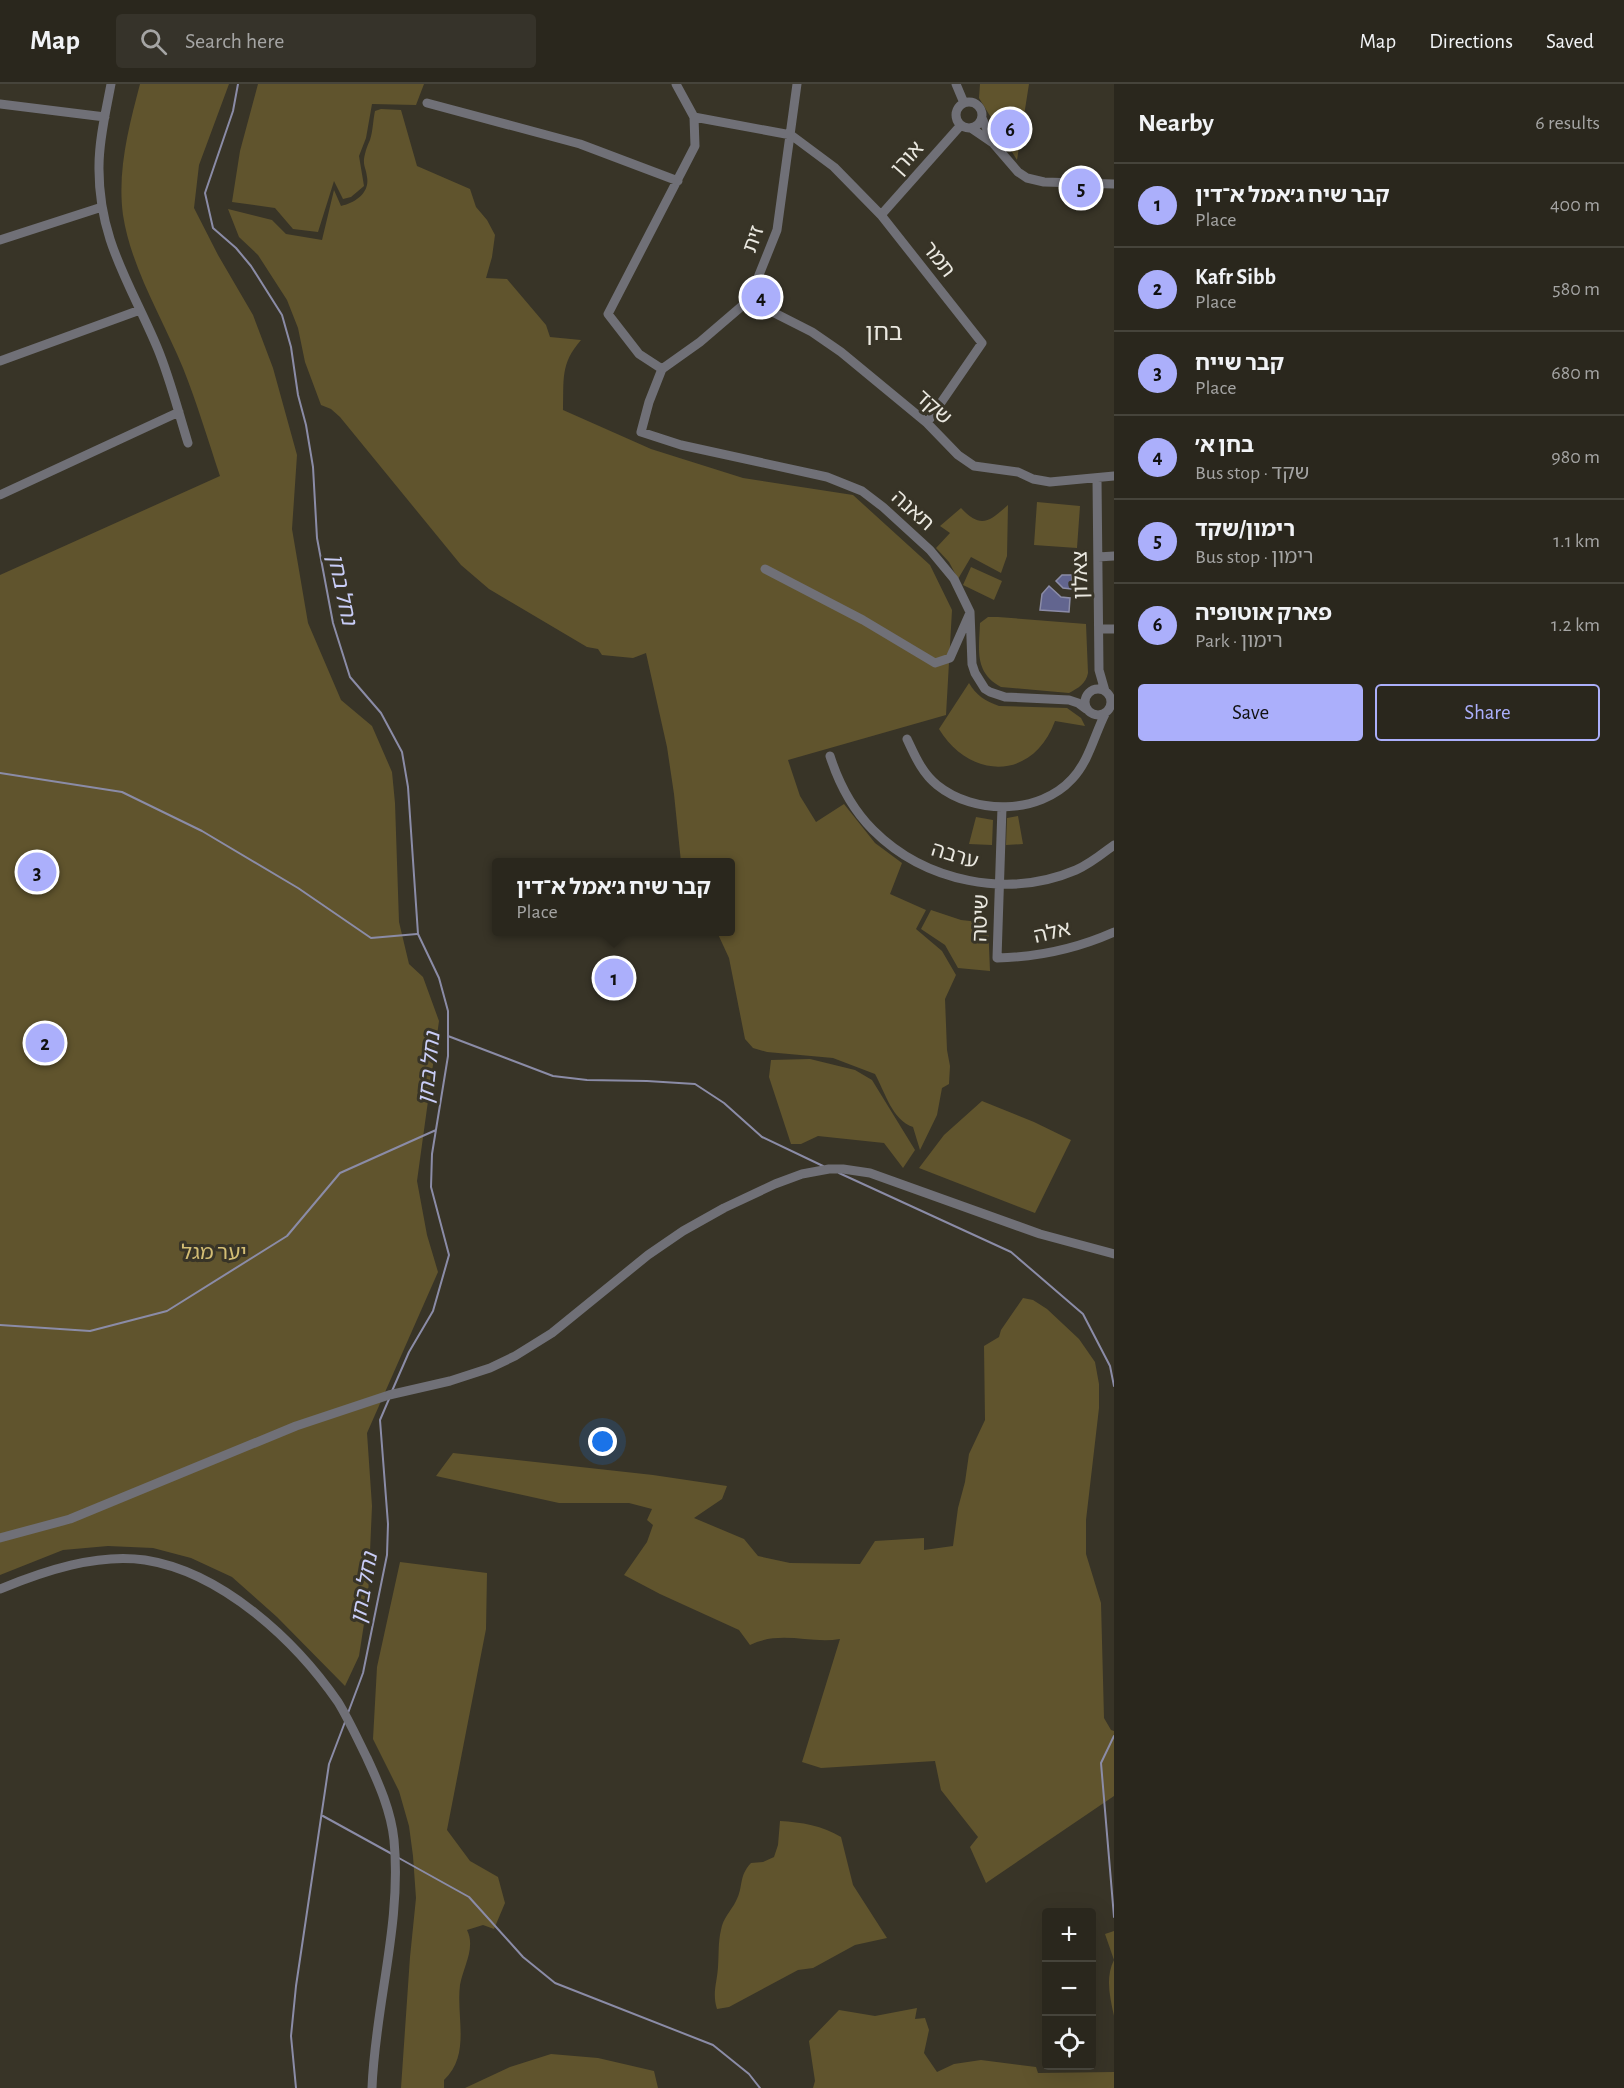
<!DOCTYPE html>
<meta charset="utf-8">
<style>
:root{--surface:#2a271d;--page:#36332a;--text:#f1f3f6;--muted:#a5a5a4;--line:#46443b;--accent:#abaffb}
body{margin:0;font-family:"Alegreya Sans","Noto Sans Hebrew",sans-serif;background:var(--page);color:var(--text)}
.controls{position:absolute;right:18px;bottom:18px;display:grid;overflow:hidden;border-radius:6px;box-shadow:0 6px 24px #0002}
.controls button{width:54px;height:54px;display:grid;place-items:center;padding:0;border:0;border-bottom:2px solid var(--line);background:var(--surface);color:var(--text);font:30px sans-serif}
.you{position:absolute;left:603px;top:1358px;width:21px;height:21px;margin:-15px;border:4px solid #fff;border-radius:50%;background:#1a73e8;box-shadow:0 0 0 9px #1a73e833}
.badge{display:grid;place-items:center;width:39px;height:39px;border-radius:50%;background:var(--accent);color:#111;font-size:20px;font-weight:700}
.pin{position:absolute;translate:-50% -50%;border:3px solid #fff;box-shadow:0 2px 6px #0006}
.popup{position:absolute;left:492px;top:774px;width:243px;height:78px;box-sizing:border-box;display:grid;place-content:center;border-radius:6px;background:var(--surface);filter:drop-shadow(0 2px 4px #0005);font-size:20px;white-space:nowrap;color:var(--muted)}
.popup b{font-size:22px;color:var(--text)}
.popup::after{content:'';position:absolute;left:50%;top:100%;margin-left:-12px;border:12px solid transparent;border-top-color:var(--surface)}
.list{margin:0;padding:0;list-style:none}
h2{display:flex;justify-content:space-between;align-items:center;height:78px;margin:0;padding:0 24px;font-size:26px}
h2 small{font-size:20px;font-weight:400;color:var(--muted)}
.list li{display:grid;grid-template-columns:39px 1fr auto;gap:18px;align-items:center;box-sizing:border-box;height:84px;padding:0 24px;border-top:2px solid var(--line)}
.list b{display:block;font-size:22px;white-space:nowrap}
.list p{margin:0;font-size:20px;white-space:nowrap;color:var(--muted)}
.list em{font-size:20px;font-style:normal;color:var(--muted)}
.actions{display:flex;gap:12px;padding:18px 24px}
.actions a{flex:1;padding:14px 0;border:2px solid var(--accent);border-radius:6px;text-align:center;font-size:21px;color:var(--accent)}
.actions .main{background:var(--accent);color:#111}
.icon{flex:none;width:33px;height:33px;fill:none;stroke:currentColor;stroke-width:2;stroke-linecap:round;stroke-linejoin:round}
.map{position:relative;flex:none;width:1114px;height:2004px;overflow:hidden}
header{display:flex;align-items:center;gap:36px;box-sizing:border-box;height:84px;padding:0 30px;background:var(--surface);border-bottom:2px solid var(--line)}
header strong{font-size:28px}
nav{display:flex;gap:33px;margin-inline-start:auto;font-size:21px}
.search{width:420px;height:54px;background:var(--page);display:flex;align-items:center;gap:15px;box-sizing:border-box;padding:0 21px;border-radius:6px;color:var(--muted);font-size:22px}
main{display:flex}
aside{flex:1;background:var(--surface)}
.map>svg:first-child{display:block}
.green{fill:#60542d}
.water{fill:#62658f;stroke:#8b8ca7;stroke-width:1.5}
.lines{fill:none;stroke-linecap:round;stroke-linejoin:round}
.stream{stroke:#8b8ca7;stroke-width:2}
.minor{stroke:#707077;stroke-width:9}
.labels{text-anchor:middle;stroke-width:6;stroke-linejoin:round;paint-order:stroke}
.street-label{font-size:21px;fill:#eae8e0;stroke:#383427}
.park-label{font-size:21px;fill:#d3bd74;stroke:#383427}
.water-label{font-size:22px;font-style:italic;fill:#c9cdf7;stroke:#383427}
.quarter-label{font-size:24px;fill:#eae8e0;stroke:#383427}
</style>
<header>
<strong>Map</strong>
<div class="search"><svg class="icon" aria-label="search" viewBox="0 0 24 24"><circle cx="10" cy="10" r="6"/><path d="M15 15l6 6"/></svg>Search here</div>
<nav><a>Map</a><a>Directions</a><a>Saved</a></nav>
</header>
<main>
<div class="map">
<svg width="1114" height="2004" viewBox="0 0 1114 2004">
<rect width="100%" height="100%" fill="#383427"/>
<path class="green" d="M 140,0 L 229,0 L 199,81 L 194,124 L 218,171 L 253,231 L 273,284 L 297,371 L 292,445 L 308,539 L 341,616 L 372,642 L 392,688 L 395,719 L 399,838 L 409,880 L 423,893 L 439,937 L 417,1097 L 427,1151 L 438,1188 L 367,1349 L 372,1422 L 368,1514 L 359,1572 L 345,1602 L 277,1533 L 232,1493 L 191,1474 L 153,1464 L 108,1462 L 63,1466 L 0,1491 L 0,491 L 220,392 C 208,356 197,319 183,284 C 163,235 131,184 123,131 C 117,87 129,42 140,0 Z
M 258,0 L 424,0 L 416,21 L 372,20 L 366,54 L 359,72 L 364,102 L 351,113 L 343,115 L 334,97 L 318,148 L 293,145 L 275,124 L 232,118 L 240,67 Z
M 980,0 L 1029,0 L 1017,76 L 979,14 Z
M 381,25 L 401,26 L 417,82 L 470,105 L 476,123 L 487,136 L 495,151 L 492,173 L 486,194 L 507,195 L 546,241 L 550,253 L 581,256 C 560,280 564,296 563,326 L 651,365 L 743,394 L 853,411 L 930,481 L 952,526 L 946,631 L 788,676 L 800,712 L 816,738 L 844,720 L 875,759 L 902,779 L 890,810 L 926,826 L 916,845 L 942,867 L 956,891 L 945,915 L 947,966 L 950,982 L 949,1000 L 942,1004 L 937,1031 L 920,1066 L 913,1043 C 892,1036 885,1008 875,990 L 833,974 L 767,968 L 753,964 L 745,955 L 729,874 L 717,848 L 731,848 L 731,778 L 681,778 L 674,710 L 667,663 L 646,569 L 633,574 L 602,571 L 598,565 L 587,563 L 489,505 L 461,481 L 340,333 L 331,325 L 321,321 L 305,278 L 298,244 L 287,216 L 258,171 L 239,153 L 228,125 L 272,136 L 286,150 L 322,156 L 334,106 L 341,122 C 355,119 370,109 367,93 C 366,83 362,81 365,70 C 366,65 368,60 370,56 C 373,47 373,36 375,27 Z
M 1037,418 L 1080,422 L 1077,464 L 1034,461 Z
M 1008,421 L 1007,472 L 1001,489 L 971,473 L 958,495 L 949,478 L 936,464 L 950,449 L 940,442 L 961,424 C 981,445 989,438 1008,421 Z
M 971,483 L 1002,497 L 994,516 L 963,501 Z
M 988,533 L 998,533 L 1086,540 L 1088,589 C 1086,600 1078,604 1069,609 L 1001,603 C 974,588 979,566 980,539 Z
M 969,599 C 976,611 985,617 999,622 L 1067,624 L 1081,634 L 1085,642 L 1055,637 C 1033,697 970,696 939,645 Z
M 1018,732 L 1023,760 L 1006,761 L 1007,734 Z
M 976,733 L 993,736 L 992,761 L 969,760 Z
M 931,826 L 961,836 L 988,839 L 990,887 L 958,884 L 945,861 L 921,845 Z
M 810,975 L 855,986 L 872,996 L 915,1066 L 903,1084 L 884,1059 L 818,1052 L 801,1060 L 791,1060 L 769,993 L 771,976 Z
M 982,1017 L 1034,1038 L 1071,1056 L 1035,1129 L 919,1084 L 944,1051 Z
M 1023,1214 L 1033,1216 L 1047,1225 L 1079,1255 L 1095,1278 L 1099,1300 L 1099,1324 L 1086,1436 L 1086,1470 L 1101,1519 L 1104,1634 L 1111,1646 L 1114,1647 L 1114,1712 L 986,1799 L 970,1763 L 978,1753 L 941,1706 L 935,1677 L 821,1684 L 802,1678 L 840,1555 C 810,1560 780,1546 750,1561 L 739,1546 L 660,1510 L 624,1491 L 647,1458 L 653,1441 L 647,1436 L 652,1425 L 629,1419 L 559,1419 L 436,1392 L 453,1369 L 653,1391 L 727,1402 L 722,1415 L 694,1434 L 744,1455 L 758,1472 L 790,1479 L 860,1480 L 875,1457 L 924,1454 L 924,1466 L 953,1462 L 958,1424 L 965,1398 L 969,1370 L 985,1336 L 984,1262 L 999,1253 L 1001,1246 Z
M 400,1478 L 487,1489 L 486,1545 L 447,1746 L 470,1777 L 498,1793 L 505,1819 L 494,1845 L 483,1841 L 467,1846 C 476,1864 463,1883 460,1901 C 456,1933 471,1971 444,1996 L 444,2004 L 401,2004 L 410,1873 L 416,1814 L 413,1772 L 409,1742 L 399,1707 L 373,1655 L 377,1583 Z
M 780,1737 C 801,1738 823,1742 841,1753 L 853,1801 L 887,1854 L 855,1861 L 813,1884 L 798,1886 L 729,1923 L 717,1925 C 712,1909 717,1899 718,1883 C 719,1871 718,1858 721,1846 C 723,1834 731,1827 736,1817 C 744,1802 738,1793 751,1779 L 763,1778 L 774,1773 L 778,1761 Z
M 1114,1847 L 1114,1932 C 1110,1913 1105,1894 1114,1876 L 1105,1850 Z
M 917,1924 L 915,1935 L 925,1934 L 929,1946 L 924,1969 L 937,1988 L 954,1980 L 981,1976 L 1036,1983 L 1038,1989 L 1114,1988 L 1114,2004 L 813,2004 L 815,1997 L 809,1957 L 839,1926 L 875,1932 Z
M 551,1970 L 598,1974 L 654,1987 L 658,2004 L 465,2004 L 510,1983 Z"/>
<path class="water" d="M 1062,491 L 1072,491 L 1071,505 L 1063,504 L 1056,497 Z
M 1049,502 L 1061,513 L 1070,514 L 1069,528 L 1040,526 L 1042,510 Z"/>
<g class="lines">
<path class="stream" d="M 238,0 L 233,27 L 205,109 L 213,144 L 236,164 L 251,182 L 282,231 L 291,263 L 298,311 L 306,341 L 313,383 L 317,454 L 333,539 L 350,593 L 381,629 L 402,668 L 408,703 L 418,850 L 439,894 L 448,927 L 448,972 L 432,1070 L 431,1103 L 449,1171 L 433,1227 L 409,1268 L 392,1307
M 0,689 L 122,708 L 202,747 L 298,804 L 371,854 L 417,850
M 448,952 L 553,992 L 587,996 L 647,997 L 695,1000 L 724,1019 L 762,1053 L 823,1082
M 839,1089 L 1011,1168 L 1083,1230 L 1110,1282 L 1114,1302
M 0,1241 L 90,1247 L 167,1227 L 287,1152 L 340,1089 L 436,1046
M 348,1629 L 363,1589 L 387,1471 L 388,1440 L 380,1336 L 389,1315
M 1114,1652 L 1101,1679 L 1114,1833
M 323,1732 L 392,1770
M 397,1773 L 469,1813 L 523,1873 L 555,1899 L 713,1961 L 749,1990 L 760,2004
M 296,2004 L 291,1952 L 296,1902 L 329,1680 L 345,1638"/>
<path class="minor" d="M 111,0 C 106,27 99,55 99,82 C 98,155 130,199 157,263 C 170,294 178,327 188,359
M 676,0 L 694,33
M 797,0 L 777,146 L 749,216 L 700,258 L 662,285 L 649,318 L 641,348 L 681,361 L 827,393 L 862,407 L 883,423 L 930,466 L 954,495 L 970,528 L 972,580 L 975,589 L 985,605 L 990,608 L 1005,613 L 1069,616 L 1078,619 L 1086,625
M 956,0 L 964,19
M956 31a13 13 0 1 1 26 0a13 13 0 1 1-26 0Z
M 427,19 L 580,60 L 678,97
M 0,20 L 105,33
M 982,34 L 993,59
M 971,44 L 993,59 L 1018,88 L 1027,94 L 1044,98 L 1114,100
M 881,131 L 961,41
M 0,156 L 102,123
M 749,216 L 812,248 L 841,268 L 927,339 L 958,371 L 974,382 L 1018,388 L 1033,395 L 1050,398 L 1114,392
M 0,277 L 140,226
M 662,285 L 639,270 L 608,230 L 695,62 L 694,33 L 791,51 L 834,83 L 881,131 L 982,259 L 927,339
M 1097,395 L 1099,586 L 1105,607
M 0,411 L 179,328
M 1098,473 L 1114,472
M 765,485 L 863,536 L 935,579 L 950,574 L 969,531
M 1099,545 L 1114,545
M1085 618a13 13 0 1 1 26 0a13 13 0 1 1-26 0Z
M 907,655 C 915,672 922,689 937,701 C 974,731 1039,731 1072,695 C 1089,677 1094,652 1105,630
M 830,672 C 839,700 852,725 873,746 C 925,798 1008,815 1076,786 C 1090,780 1102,770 1114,761
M 1002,723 L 997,874 C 1037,873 1078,864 1114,848
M 0,1454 L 70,1435 L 296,1342 L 389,1311 L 450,1297 L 490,1284 L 515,1272 L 552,1249 L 648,1171 L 683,1147 L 724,1124 L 775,1100 L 802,1090 L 829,1085 L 843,1085 L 870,1089 L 1040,1150 L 1114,1170
M 0,1505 C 44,1487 97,1469 145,1476 C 222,1488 295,1556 338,1618 C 349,1636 358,1656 367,1674 C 379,1700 391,1727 394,1756 C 402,1840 375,1921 372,2004"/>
</g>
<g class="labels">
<g class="street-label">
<text transform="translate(907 74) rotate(-48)" y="7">אורן</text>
<text transform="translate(753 155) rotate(-70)" y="7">זית</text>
<text transform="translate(939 175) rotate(52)" y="7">תמר</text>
<text transform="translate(934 323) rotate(42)" y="7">שקד</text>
<text transform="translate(913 426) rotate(42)" y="7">תאנה</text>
<text transform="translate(1080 491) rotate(-91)" y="7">צאלון</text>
<text transform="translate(955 771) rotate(17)" y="7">ערבה</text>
<text transform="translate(980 834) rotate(-88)" y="7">שיטה</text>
<text transform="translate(1052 848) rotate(-13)" y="7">אלה</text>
</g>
<g class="park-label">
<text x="214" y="1175">יער מגל</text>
</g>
<g class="water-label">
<text transform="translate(343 505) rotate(78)" y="8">נחל בחן</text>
<text transform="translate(428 984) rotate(-84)" y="8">נחל בחן</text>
<text transform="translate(363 1504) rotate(-80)" y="8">נחל בחן</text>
</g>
<g class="quarter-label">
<text x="884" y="256">בחן</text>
</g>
</g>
</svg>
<div class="controls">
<button>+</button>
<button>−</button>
<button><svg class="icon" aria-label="locate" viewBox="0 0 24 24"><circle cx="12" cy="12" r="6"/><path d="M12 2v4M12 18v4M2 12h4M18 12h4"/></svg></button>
</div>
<div class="you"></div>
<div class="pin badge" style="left:614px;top:894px">1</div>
<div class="popup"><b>קבר שיח ג׳אמל א־דין</b>Place</div>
<div class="pin badge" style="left:45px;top:959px">2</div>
<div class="pin badge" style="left:37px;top:788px">3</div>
<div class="pin badge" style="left:761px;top:213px">4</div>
<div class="pin badge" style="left:1081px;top:104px">5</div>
<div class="pin badge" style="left:1010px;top:45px">6</div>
</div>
<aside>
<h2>Nearby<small>6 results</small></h2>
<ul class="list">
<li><span class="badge">1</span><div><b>קבר שיח ג׳אמל א־דין</b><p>Place</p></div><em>400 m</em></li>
<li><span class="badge">2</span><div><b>Kafr Sibb</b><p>Place</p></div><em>580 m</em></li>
<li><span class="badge">3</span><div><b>קבר שייח</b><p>Place</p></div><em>680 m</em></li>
<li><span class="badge">4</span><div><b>בחן א׳</b><p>Bus stop · שקד</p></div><em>980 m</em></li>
<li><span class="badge">5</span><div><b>רימון/שקד</b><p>Bus stop · רימון</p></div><em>1.1 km</em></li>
<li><span class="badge">6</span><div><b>פארק אוטופיה</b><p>Park · רימון</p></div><em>1.2 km</em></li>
</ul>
<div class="actions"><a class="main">Save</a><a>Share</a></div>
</aside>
</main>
